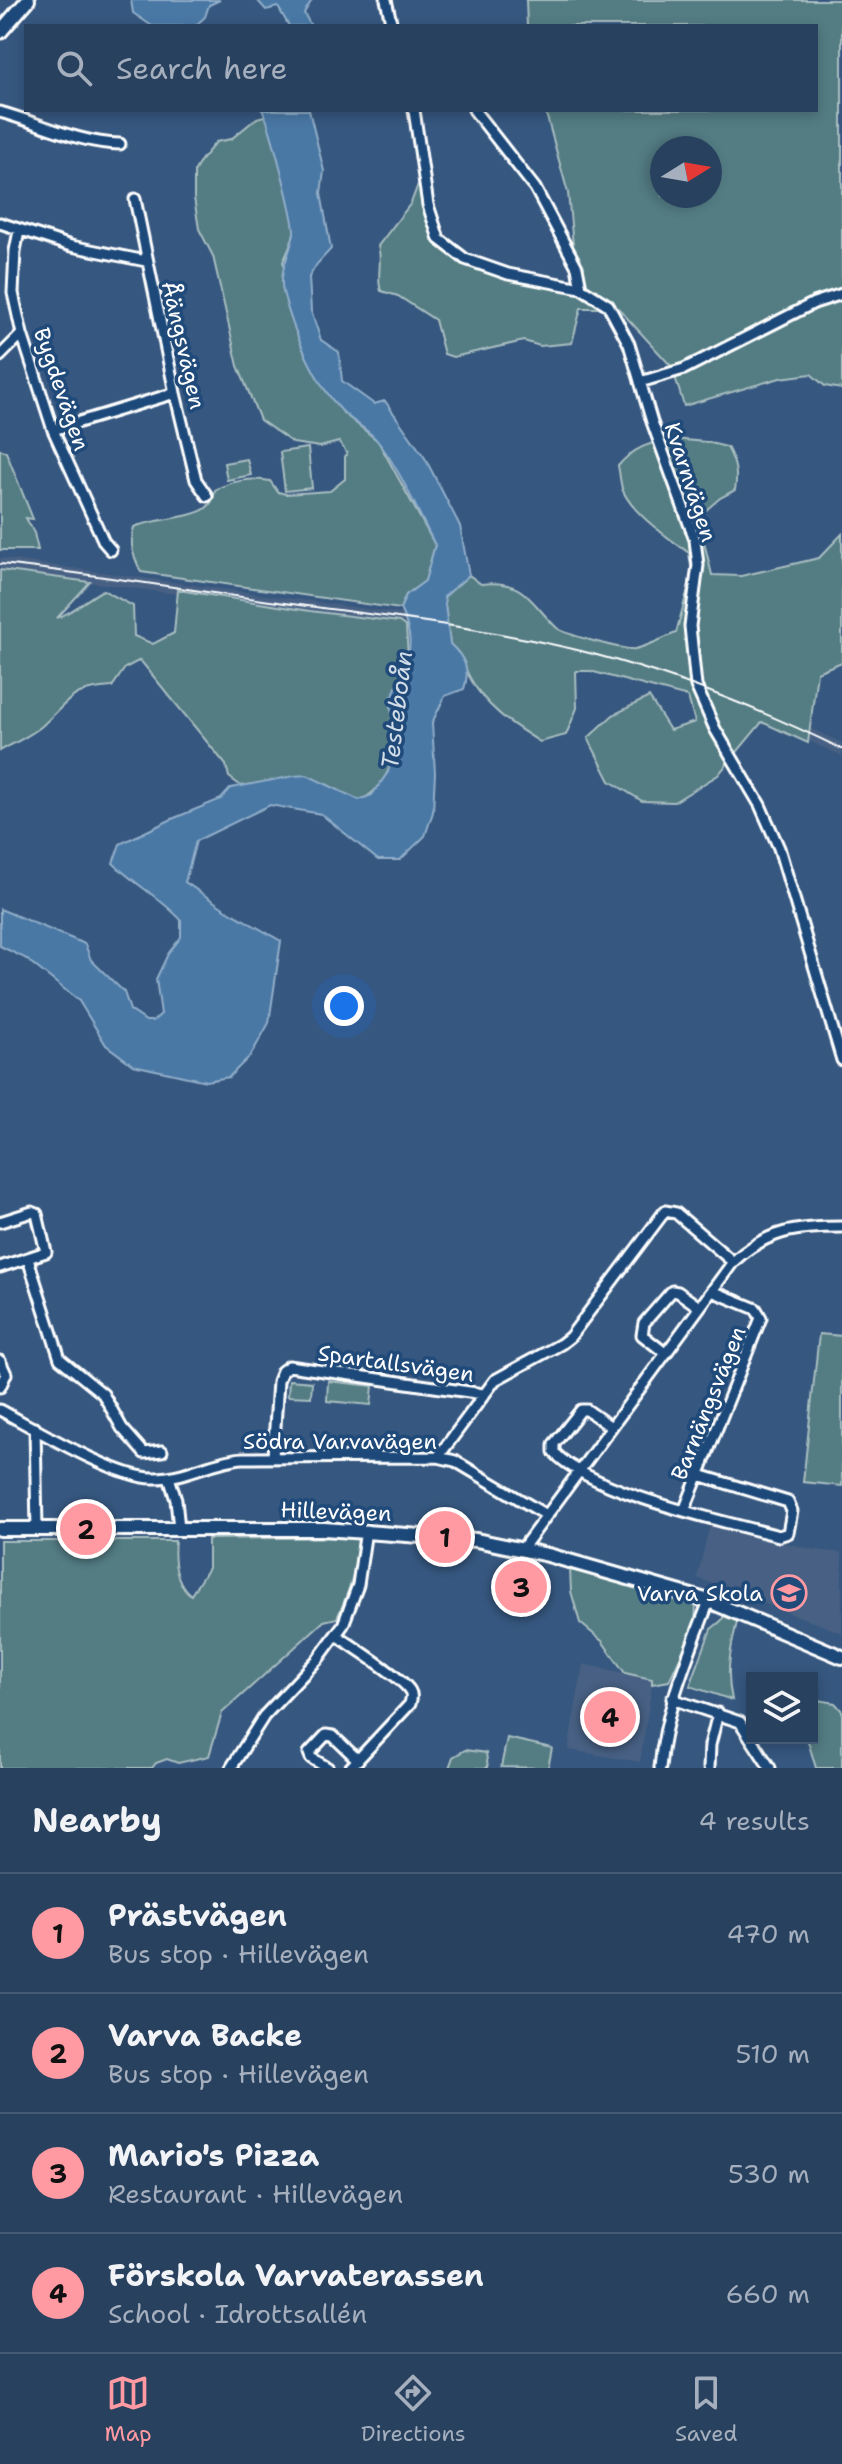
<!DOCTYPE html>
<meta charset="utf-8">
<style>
:root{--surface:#28415f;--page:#344c68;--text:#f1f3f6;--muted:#a5afbd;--line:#445a74;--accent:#ff9aa2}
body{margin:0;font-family:"Shantell Sans",sans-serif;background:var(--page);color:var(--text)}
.controls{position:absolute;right:24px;bottom:24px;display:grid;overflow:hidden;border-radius:0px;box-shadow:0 4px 12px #0003}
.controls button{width:72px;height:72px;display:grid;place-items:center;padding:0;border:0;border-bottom:2px solid var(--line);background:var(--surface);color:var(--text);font:40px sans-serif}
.compass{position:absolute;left:650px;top:136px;width:72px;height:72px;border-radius:50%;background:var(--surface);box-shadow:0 4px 12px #0003;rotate:79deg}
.you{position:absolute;left:344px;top:1006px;width:28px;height:28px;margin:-20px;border:6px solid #fff;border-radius:50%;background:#1a73e8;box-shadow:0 0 0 12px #1a73e833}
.badge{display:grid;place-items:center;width:52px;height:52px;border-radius:50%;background:var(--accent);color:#111;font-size:26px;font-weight:700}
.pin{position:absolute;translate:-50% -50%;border:4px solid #fff;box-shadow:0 2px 8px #0006}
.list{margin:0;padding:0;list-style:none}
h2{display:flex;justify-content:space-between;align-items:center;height:104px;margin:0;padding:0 32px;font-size:34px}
h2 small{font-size:26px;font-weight:400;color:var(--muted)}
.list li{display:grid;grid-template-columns:52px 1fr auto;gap:24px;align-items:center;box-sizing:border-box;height:120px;padding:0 32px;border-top:2px solid var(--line)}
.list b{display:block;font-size:30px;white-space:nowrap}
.list p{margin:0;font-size:26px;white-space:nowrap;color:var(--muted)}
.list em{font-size:26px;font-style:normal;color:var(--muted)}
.icon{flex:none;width:44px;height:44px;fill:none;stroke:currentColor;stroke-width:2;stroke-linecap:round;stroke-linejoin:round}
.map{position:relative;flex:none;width:842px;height:1768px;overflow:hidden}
.search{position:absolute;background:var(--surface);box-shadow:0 4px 12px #0003;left:24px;right:24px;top:24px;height:88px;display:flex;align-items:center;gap:20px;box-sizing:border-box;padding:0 28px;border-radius:0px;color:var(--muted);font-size:30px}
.sheet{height:584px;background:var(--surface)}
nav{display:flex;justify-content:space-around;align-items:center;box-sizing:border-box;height:112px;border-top:2px solid var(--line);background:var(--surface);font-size:22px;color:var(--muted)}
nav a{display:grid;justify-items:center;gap:4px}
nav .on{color:var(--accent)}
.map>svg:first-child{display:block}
.built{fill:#466083}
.green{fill:#537c83;stroke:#a9bec1;stroke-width:2;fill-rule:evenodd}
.water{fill:#4978a5;stroke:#92aec9;stroke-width:2}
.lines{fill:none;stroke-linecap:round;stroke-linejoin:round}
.minor-casing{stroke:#fff;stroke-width:15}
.tertiary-casing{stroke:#fff;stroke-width:18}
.minor{stroke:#1f4a7a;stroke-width:9}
.tertiary{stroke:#1f4a7a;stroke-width:12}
.rail{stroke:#fff;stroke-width:2}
.labels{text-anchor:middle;stroke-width:7;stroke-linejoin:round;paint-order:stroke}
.street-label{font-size:22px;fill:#fff;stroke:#1f4a7a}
.poi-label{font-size:22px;fill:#fff;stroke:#1f4a7a;text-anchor:end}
.water-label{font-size:24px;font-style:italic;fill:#d2dde8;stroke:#1f4a7a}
</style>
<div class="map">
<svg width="842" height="1768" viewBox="0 0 842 1768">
<rect width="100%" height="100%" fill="#36577f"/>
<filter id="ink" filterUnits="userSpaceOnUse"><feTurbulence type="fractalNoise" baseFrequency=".0125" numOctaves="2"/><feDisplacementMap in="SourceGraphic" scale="16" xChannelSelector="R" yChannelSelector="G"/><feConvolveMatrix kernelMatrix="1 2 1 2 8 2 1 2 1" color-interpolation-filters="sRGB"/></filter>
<g filter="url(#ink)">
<path class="built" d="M 0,558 L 454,621 L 789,718 L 842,743 L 842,756 L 730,705 L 452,632 L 0,570 Z
M 710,1524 L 811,1549 L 842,1553 L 842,1633 L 697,1578 Z
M 583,1664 L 653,1679 L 640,1762 L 568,1750 Z"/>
<path class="green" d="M 526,0 L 842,0 L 842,389 L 825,386 L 811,374 L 780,378 L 684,406 L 672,367 L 618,308 L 581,308 L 572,343 L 540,346 L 524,341 L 453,357 L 444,354 L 435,320 L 398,296 L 381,291 C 376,277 383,261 378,246 L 411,203 L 420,179 L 433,230 L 443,249 L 466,264 L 577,288 L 568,193 L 545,110 L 816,110 L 816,26 L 527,26 ZM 662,148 L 710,148 L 710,196 L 662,196 Z
M 268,115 C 272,149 297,203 294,232 C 293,242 287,253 283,262 L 343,413 L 378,441 L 435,545 L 425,581 L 406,595 L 400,609 L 141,572 C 133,555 129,545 134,527 C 153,519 193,518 206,508 C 212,504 214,497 215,490 C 231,481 252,477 270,481 L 278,492 L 286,494 L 330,491 L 345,479 L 345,457 L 347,453 L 339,442 L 320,447 L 293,443 L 260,420 L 238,366 L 213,256 L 199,229 L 194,198 L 194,172 L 201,160 L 216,142 L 231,139 L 257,118 Z
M 673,439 L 706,442 L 727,447 C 735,462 738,473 735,490 L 720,498 L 698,517 L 712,575 L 741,576 L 819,558 L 842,534 L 842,662 L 817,672 L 808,743 L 762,722 L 718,775 L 674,802 L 642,801 L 610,781 L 588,738 L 613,715 L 649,697 L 670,730 L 695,722 L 688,697 L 590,671 L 576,671 L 577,708 L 566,735 L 540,742 C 511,724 485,707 469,676 C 461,660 465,658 450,644 L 444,597 L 469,575 L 481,584 C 527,579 530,603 557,628 C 564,634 626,651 635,649 C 649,646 663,638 676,633 L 692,574 L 689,553 C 669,538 634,515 623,491 C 620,484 620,474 618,466 C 633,448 650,442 673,439 Z
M 308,448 L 312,488 L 285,491 L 280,452 Z
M 0,449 L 6,452 L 33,519 L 26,518 L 34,533 L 38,550 L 0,550 Z
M 247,459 L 251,475 L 227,480 L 224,463 Z
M 0,570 L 90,582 L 57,618 C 74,612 86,599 103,590 L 133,606 L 134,636 L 153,644 L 174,633 L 178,590 L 310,611 L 399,622 L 406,627 L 408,656 L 403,667 L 404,678 C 397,687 392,694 391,707 C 391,715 398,722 398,731 C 398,755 383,793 359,800 C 346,798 337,788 325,784 C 311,779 257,783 241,786 L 229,777 L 226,765 L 140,660 L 125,668 L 112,687 C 69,690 73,698 43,725 C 32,735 14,743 0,751 Z
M 819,1334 L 842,1336 L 842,1486 L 803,1482 Z
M 289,1380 L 312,1382 L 311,1397 L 288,1396 Z
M 328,1381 L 373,1386 L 371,1405 L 327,1401 Z
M 358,1537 C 357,1568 350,1590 337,1618 L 324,1621 L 222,1713 L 209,1756 L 178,1763 L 167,1759 L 156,1763 L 152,1768 L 0,1768 L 0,1541 L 175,1541 C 173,1561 175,1582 191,1595 L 208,1568 L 208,1539 Z
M 570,1570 L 637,1584 L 696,1604 L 695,1625 L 669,1681 L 652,1684 L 652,1679 L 625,1673 L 602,1641 L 580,1623 L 571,1591 Z
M 726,1613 L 738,1618 C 731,1647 725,1670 732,1700 L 690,1686 L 711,1629 L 721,1621 Z
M 812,1699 L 835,1703 L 842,1711 L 842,1768 L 816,1768 L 807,1738 L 812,1738 Z
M 507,1738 L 552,1748 L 548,1768 L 501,1767 Z
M 465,1750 L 486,1753 L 488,1768 L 449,1768 L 453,1757 Z"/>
<path class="water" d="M 131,0 L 220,0 L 209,5 L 205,17 L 195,26 L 152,26 L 133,13 Z
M 257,0 L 312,0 L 304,13 L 311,26 L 289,26 L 278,7 L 266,10 Z
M 262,110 L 309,110 L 324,171 L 321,193 L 331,249 L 317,264 L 309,277 L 311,311 L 321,340 L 339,352 L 342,381 L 374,404 L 385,401 L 425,458 L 460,526 L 469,575 L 444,597 L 450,644 C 464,657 471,669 464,689 L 445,696 L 432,723 L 435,773 L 433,812 L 425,836 L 400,860 L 378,860 L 321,814 L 270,805 L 196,841 L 185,882 L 225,909 L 281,941 L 269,1023 L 251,1055 L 229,1077 L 206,1081 L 133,1065 L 106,1045 L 79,1001 L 25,958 L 0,946 L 0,909 L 85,944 L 91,960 L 124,992 L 130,1010 L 146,1021 L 153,1021 L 161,1014 L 156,979 L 168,954 L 181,937 L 181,920 C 161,898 134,884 113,863 L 120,844 L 172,819 L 221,799 L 231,788 L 294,776 L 307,775 L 359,800 L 372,795 L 388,772 L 398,729 L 391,709 L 391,700 L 396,687 L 404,678 C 403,669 405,667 407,659 C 413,641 408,625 400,609 L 406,595 L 425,581 L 435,545 C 417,511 402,473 379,443 C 370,430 353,423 342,411 C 314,382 293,331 283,292 C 278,270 291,253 294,233 C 295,221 268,116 262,110 Z"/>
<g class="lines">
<defs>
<path id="minor" d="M 386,0 L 392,26
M 414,110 L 428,205 L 439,239 L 465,259 L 508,274 L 581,288 L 608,305 L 629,344 L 652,422 L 695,540 L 698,565 L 690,626 L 696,686 L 715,729 L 760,805 L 779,848 L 842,1060
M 474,110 L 535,188 L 577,267 L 581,288
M 0,112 C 40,123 78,143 120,144
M 135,199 L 175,393 L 196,480 L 207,496
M 0,223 L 71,246 L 146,261
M 19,231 L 15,251 L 13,293 L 22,334 L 53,430 L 104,542 L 111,550
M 0,356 L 22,334
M 640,382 L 684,369 L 814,303 L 842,294
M 53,430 L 175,393
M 0,1222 L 32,1212 L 37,1214 L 46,1252 L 0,1267
M 28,1259 L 60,1359 L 103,1394 L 122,1428 L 144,1453 L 162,1451
M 665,1353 L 642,1335 L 644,1323 L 672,1291 L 678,1292 L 699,1307
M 0,1361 L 6,1374 L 0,1387
M 0,1410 C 34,1428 117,1478 153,1478 C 183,1479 213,1460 243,1458 L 438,1457 L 455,1461 L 546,1515
M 611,1427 L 587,1410 L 581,1410 L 554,1444 L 554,1452 C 591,1493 723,1521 779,1536 L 788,1533 L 792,1511 L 788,1502 L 699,1475
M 35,1428 L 37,1529
M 273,1457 L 278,1381 L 282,1371 L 289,1366 L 483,1394
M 438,1457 L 495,1380 L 561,1344 L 570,1337 L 665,1211 L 676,1213 L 733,1262
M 169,1477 L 176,1500 L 179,1528
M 684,1511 L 761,1318 L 756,1309 L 712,1291
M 522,1549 L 733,1262 C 767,1230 797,1227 842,1227
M 336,1635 C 351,1645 403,1678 410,1691 C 413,1696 411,1698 410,1704 L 350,1768
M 672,1699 L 740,1722 L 770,1768
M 231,1768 L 264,1716 L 318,1659 L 343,1625 L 358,1585 L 366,1530
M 328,1768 L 311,1758 L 309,1753 L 326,1735 L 333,1736 L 358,1760
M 660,1768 C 665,1709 688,1656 709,1601
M 709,1768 L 710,1745 L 718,1713"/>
<path id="tertiary" d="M 0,32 L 28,0
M 0,1529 L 324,1529 L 476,1540 L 548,1555 L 709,1601 L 842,1657"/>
</defs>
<use href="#minor" class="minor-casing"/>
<use href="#tertiary" class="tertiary-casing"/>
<use href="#minor" class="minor"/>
<use href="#tertiary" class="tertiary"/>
<path class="rail" d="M 0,564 C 90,573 180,589 270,601 C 378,616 488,627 593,654 C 680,677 762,710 842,749"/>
</g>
</g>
<defs>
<symbol id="school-ring" viewBox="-11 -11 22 22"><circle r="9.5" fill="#1f4a7a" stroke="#ff9aa2" stroke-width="1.5"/><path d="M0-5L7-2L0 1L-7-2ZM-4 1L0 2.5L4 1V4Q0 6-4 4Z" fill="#ff9aa2"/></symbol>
</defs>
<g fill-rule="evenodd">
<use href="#school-ring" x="769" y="1573" width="40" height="40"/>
</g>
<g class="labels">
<g class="street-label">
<text transform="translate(184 345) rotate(77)" y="8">Åängsvägen</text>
<text transform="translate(62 389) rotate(71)" y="8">Bygdevägen</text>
<text transform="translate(691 482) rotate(72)" y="8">Kvarnvägen</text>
<text transform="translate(396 1363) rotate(8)" y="8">Spartallsvägen</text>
<text transform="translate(708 1403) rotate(-68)" y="8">Barnängsvägen</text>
<text x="340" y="1449">Södra Varvavägen</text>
<text transform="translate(336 1511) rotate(2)" y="8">Hillevägen</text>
</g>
<g class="poi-label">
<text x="763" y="1601">Varva Skola</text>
</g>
<g class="water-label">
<text transform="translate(397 710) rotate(-83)" y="8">Testeboån</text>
</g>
</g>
</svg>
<div class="controls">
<button><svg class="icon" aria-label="layers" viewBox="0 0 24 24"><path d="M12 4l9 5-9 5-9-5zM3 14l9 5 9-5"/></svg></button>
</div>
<svg class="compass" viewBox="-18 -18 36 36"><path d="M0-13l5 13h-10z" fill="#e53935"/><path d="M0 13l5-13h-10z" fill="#a5afbd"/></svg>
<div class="you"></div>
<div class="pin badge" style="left:445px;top:1537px">1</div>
<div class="pin badge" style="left:86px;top:1529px">2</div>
<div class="pin badge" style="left:521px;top:1587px">3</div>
<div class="pin badge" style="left:610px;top:1717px">4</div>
<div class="search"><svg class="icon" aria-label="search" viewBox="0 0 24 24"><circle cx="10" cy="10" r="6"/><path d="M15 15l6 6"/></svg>Search here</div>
</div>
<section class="sheet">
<h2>Nearby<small>4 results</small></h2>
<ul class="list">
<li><span class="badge">1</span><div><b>Prästvägen</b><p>Bus stop · Hillevägen</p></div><em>470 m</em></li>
<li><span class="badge">2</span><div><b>Varva Backe</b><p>Bus stop · Hillevägen</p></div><em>510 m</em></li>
<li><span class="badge">3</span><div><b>Mario's Pizza</b><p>Restaurant · Hillevägen</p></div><em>530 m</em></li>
<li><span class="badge">4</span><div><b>Förskola Varvaterassen</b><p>School · Idrottsallén</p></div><em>660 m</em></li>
</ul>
</section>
<nav>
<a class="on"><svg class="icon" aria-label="map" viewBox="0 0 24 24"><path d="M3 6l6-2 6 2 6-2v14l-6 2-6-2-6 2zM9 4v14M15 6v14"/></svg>Map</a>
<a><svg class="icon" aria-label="directions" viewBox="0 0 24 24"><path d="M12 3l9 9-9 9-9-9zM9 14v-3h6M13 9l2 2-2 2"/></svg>Directions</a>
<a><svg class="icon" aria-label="saved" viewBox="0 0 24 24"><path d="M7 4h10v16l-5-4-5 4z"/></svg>Saved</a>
</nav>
